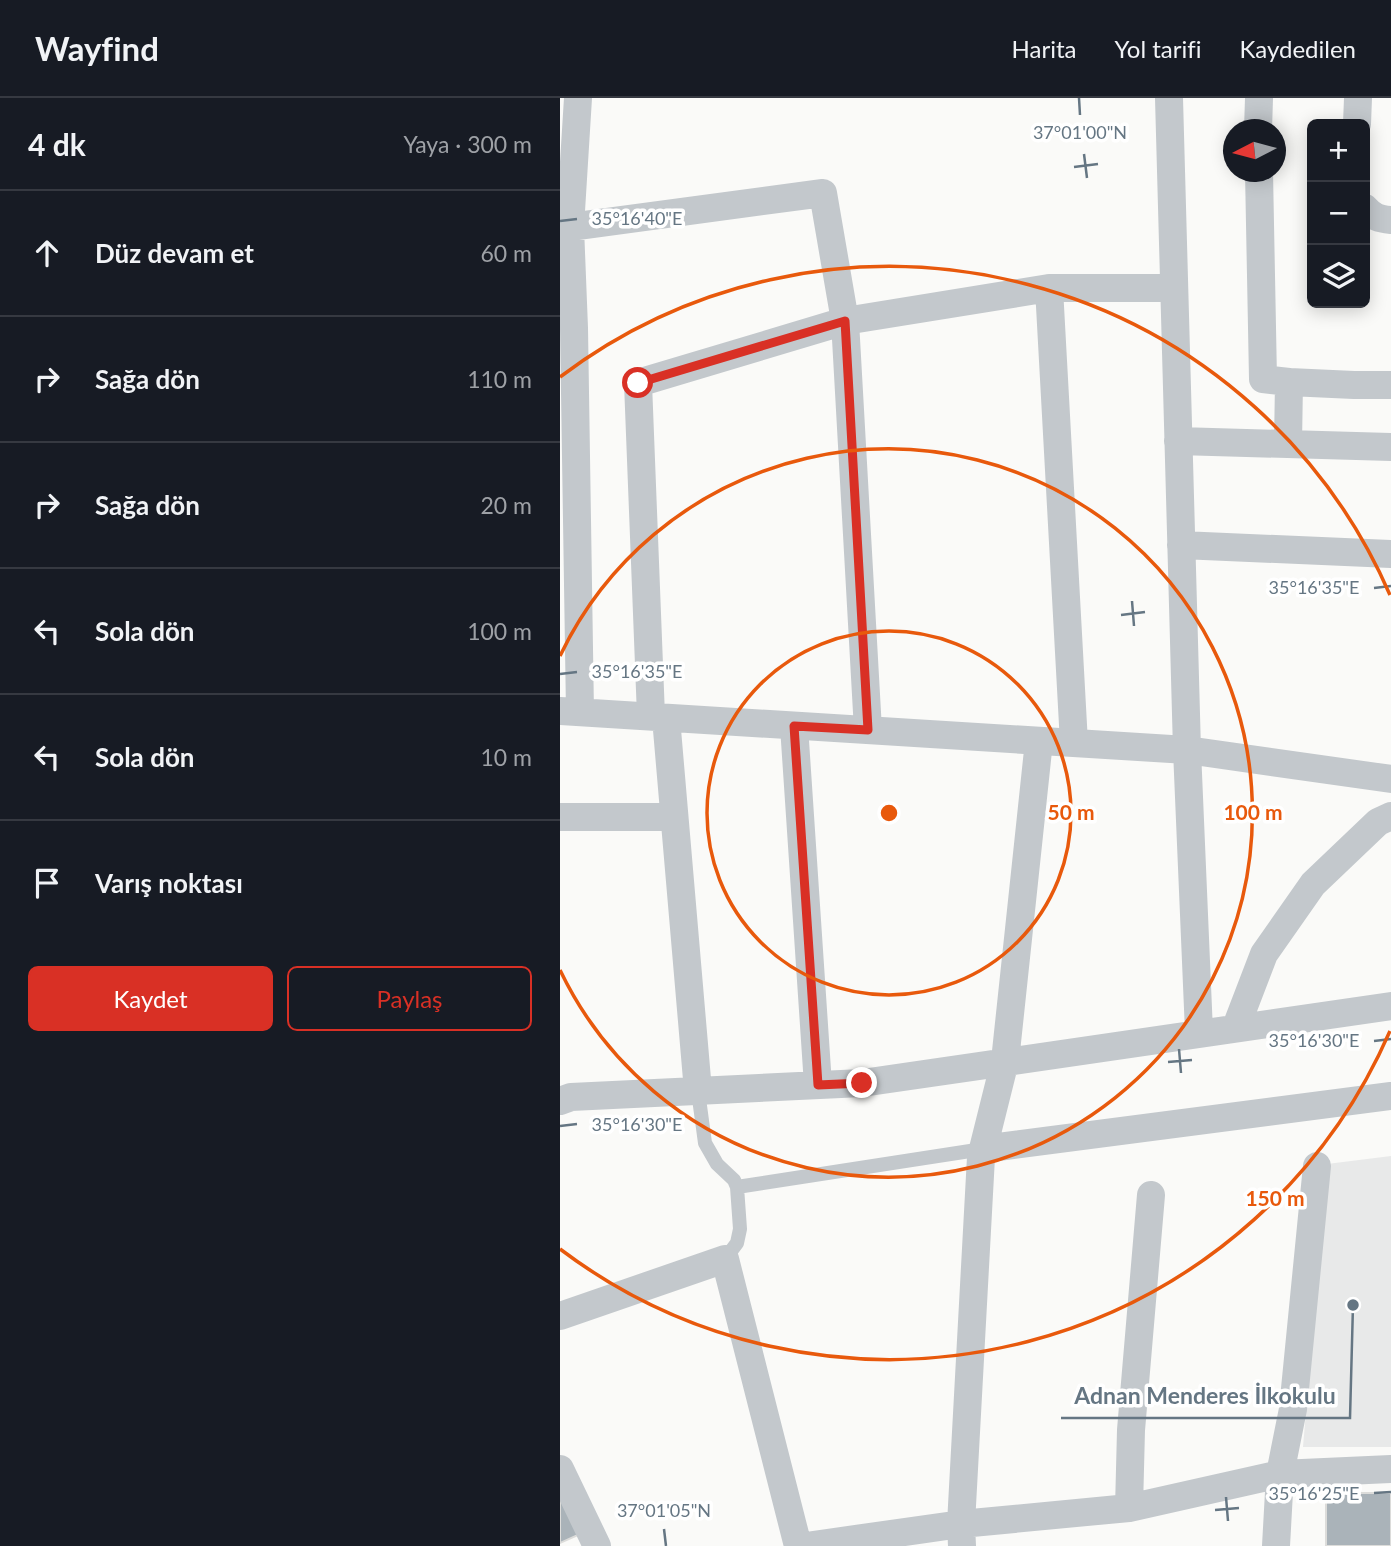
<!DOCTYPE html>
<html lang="tr">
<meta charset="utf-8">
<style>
:root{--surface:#171b24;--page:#20242c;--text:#f1f3f6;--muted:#9ea1a6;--line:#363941;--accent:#d93025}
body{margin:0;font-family:Lato,sans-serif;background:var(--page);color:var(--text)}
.controls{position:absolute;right:21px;top:21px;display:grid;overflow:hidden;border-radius:10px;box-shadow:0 4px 18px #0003}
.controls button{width:63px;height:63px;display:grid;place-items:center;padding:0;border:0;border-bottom:2px solid var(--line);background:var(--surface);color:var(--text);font:35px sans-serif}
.compass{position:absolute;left:663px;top:21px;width:63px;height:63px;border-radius:50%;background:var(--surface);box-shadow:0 4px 18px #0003;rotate:264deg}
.stop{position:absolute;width:21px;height:21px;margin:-16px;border:5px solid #d93025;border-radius:50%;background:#fff}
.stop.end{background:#d93025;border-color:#fff;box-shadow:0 2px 7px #0008}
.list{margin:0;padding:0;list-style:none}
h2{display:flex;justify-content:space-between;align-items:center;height:91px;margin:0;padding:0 28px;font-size:30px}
h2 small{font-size:23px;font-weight:400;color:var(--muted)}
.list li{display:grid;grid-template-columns:46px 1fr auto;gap:21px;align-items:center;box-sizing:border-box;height:126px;padding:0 28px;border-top:2px solid var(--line)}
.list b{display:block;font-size:26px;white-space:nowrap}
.list em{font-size:23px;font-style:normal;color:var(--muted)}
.actions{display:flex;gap:14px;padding:21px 28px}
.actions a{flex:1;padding:16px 0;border:2px solid var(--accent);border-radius:10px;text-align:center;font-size:24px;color:var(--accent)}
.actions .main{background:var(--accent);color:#fff}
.icon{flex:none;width:38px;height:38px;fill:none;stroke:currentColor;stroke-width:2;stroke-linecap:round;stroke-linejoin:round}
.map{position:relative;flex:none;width:831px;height:1448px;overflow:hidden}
header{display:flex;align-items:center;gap:42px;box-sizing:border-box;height:98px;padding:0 35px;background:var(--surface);border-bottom:2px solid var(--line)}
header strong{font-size:33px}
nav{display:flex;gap:38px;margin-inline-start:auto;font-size:24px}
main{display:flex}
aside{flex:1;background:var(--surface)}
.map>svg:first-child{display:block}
.built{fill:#e8e9e9}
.building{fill:#aab3b9;stroke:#dcdcda;stroke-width:2}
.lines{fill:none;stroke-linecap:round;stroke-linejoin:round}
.service{stroke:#c3c8cc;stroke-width:14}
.minor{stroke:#c3c8cc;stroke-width:28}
.route{stroke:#d93025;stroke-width:9}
.ticks{fill:none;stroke:#657683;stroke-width:2.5}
.ring{fill:none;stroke:#e8590c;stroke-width:3.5}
.ticks-label{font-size:18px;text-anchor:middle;fill:#657683;stroke:#fff;stroke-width:7;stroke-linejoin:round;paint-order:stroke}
.centre{fill:#e8590c;stroke:#fff;stroke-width:3.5}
.ring-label{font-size:21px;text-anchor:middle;font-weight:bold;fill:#e8590c;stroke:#fff;stroke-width:7;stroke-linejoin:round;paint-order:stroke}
.leader{fill:none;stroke:#657683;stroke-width:2.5}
.callout-dot{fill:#657683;stroke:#fff;stroke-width:2.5}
.callout-label{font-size:23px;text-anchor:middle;font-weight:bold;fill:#657683;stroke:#fff;stroke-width:7;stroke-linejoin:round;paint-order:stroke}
</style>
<header>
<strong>Wayfind</strong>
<nav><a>Harita</a><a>Yol tarifi</a><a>Kaydedilen</a></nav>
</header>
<main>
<aside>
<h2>4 dk<small>Yaya · 300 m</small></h2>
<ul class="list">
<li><svg class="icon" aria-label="ahead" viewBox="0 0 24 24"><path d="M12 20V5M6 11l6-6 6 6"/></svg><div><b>Düz devam et</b></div><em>60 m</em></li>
<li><svg class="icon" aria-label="right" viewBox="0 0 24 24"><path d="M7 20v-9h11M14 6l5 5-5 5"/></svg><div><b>Sağa dön</b></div><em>110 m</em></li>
<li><svg class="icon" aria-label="right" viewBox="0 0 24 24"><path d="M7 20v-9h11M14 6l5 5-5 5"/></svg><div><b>Sağa dön</b></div><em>20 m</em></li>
<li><svg class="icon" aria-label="left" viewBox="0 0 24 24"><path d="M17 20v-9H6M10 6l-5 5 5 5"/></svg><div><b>Sola dön</b></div><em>100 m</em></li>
<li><svg class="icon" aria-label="left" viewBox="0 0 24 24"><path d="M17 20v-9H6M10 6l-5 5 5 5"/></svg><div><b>Sola dön</b></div><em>10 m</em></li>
<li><svg class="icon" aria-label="arrive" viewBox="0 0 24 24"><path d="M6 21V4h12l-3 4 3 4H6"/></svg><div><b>Varış noktası</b></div></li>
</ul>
<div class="actions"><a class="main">Kaydet</a><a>Paylaş</a></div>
</aside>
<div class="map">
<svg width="831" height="1448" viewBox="0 0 831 1448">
<rect width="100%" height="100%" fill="#fafaf8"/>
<path class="built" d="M 831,1058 L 831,1349 L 743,1349 L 767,1066 Z"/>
<path class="building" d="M 0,1393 L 18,1437 L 0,1445 Z
M 766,1395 L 831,1395 L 831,1448 L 766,1448 Z"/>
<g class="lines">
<path class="service" d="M 138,993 L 145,1045 L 157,1066 L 174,1082 L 177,1089 L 180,1131 L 177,1145 L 165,1161
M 177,1089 L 423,1051"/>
<path class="minor" d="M 18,0 L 10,129 L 14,230 L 20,614
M 609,0 L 627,652 L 639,934
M 797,26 L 798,0
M 698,32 L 699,0
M 699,74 L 703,281 L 729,284
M 805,110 C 813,119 819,121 831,122
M 10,129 L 263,95 L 285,223 L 78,285 L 91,618
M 489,190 L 614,190
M 618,343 L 831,349
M 728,346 L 729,284 L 794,287 L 831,287
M 621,447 L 831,456
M 0,613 L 627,652 L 831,681
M 106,620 L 138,993
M 234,628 L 258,987
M 308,632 L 285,223 L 489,190 L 514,645
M 0,719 L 114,719
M 676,929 L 704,856 L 753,786 L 818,724 L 831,718
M 0,1003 L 11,999 L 302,985 L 831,908
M 423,1051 L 831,998
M 0,1218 L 165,1161 L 238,1448
M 0,1371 L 37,1448
M 569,1410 L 571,1332 L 591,1097
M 246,1448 L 401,1426 L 569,1410 L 720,1376 L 831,1371
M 402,1448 L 401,1426 L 421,1059 L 445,963 L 479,643
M 716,1448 L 720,1376 L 733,1311 L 757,1068"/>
</g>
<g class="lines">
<path class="route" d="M 78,285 L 285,223 L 308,632 L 234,628 L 258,987 L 302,985"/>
</g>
<path class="ticks" d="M 519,0 L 520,17M 524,56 L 527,80M 514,69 L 538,66M 0,123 L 17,121M 814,490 L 831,488M 572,503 L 574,528M 561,517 L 585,514M 0,576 L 17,574M 814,943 L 831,941M 619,951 L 621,975M 608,964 L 632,962M 0,1028 L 17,1026M 814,1395 L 831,1394M 666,1399 L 668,1423M 655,1412 L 679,1410M 104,1431 L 106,1448"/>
<g class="ring">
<circle cx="329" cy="715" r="182"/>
<path d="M0 558A364 364 0 1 1 0 872"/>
<path d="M830 933A546 546 0 0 1 0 1151M0 279A546 546 0 0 1 830 497"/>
</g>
<g class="ticks-label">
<text x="520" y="41">37°01'00"N</text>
<text x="77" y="127">35°16'40"E</text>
<text x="754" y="496">35°16'35"E</text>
<text x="77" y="580">35°16'35"E</text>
<text x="754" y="949">35°16'30"E</text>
<text x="77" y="1033">35°16'30"E</text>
<text x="754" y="1402">35°16'25"E</text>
<text x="104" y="1419">37°01'05"N</text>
</g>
<circle cx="329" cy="715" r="10" class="centre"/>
<g class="ring-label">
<text x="511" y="722">50 m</text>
<text x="693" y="722">100 m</text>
<text x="715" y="1108">150 m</text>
</g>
<path class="leader" d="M793 1207L790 1320H501"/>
<circle class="callout-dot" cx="793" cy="1207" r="7"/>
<g class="callout-label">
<text x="645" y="1306">Adnan Menderes İlkokulu</text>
</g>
</svg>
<div class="controls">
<button>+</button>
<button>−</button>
<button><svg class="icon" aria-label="layers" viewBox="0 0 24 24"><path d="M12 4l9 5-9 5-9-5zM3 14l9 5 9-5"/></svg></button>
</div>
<svg class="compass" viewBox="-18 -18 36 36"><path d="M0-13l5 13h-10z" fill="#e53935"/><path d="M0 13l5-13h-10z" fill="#9ea1a6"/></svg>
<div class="stop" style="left:78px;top:285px"></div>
<div class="stop end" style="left:302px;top:985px"></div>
</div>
</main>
